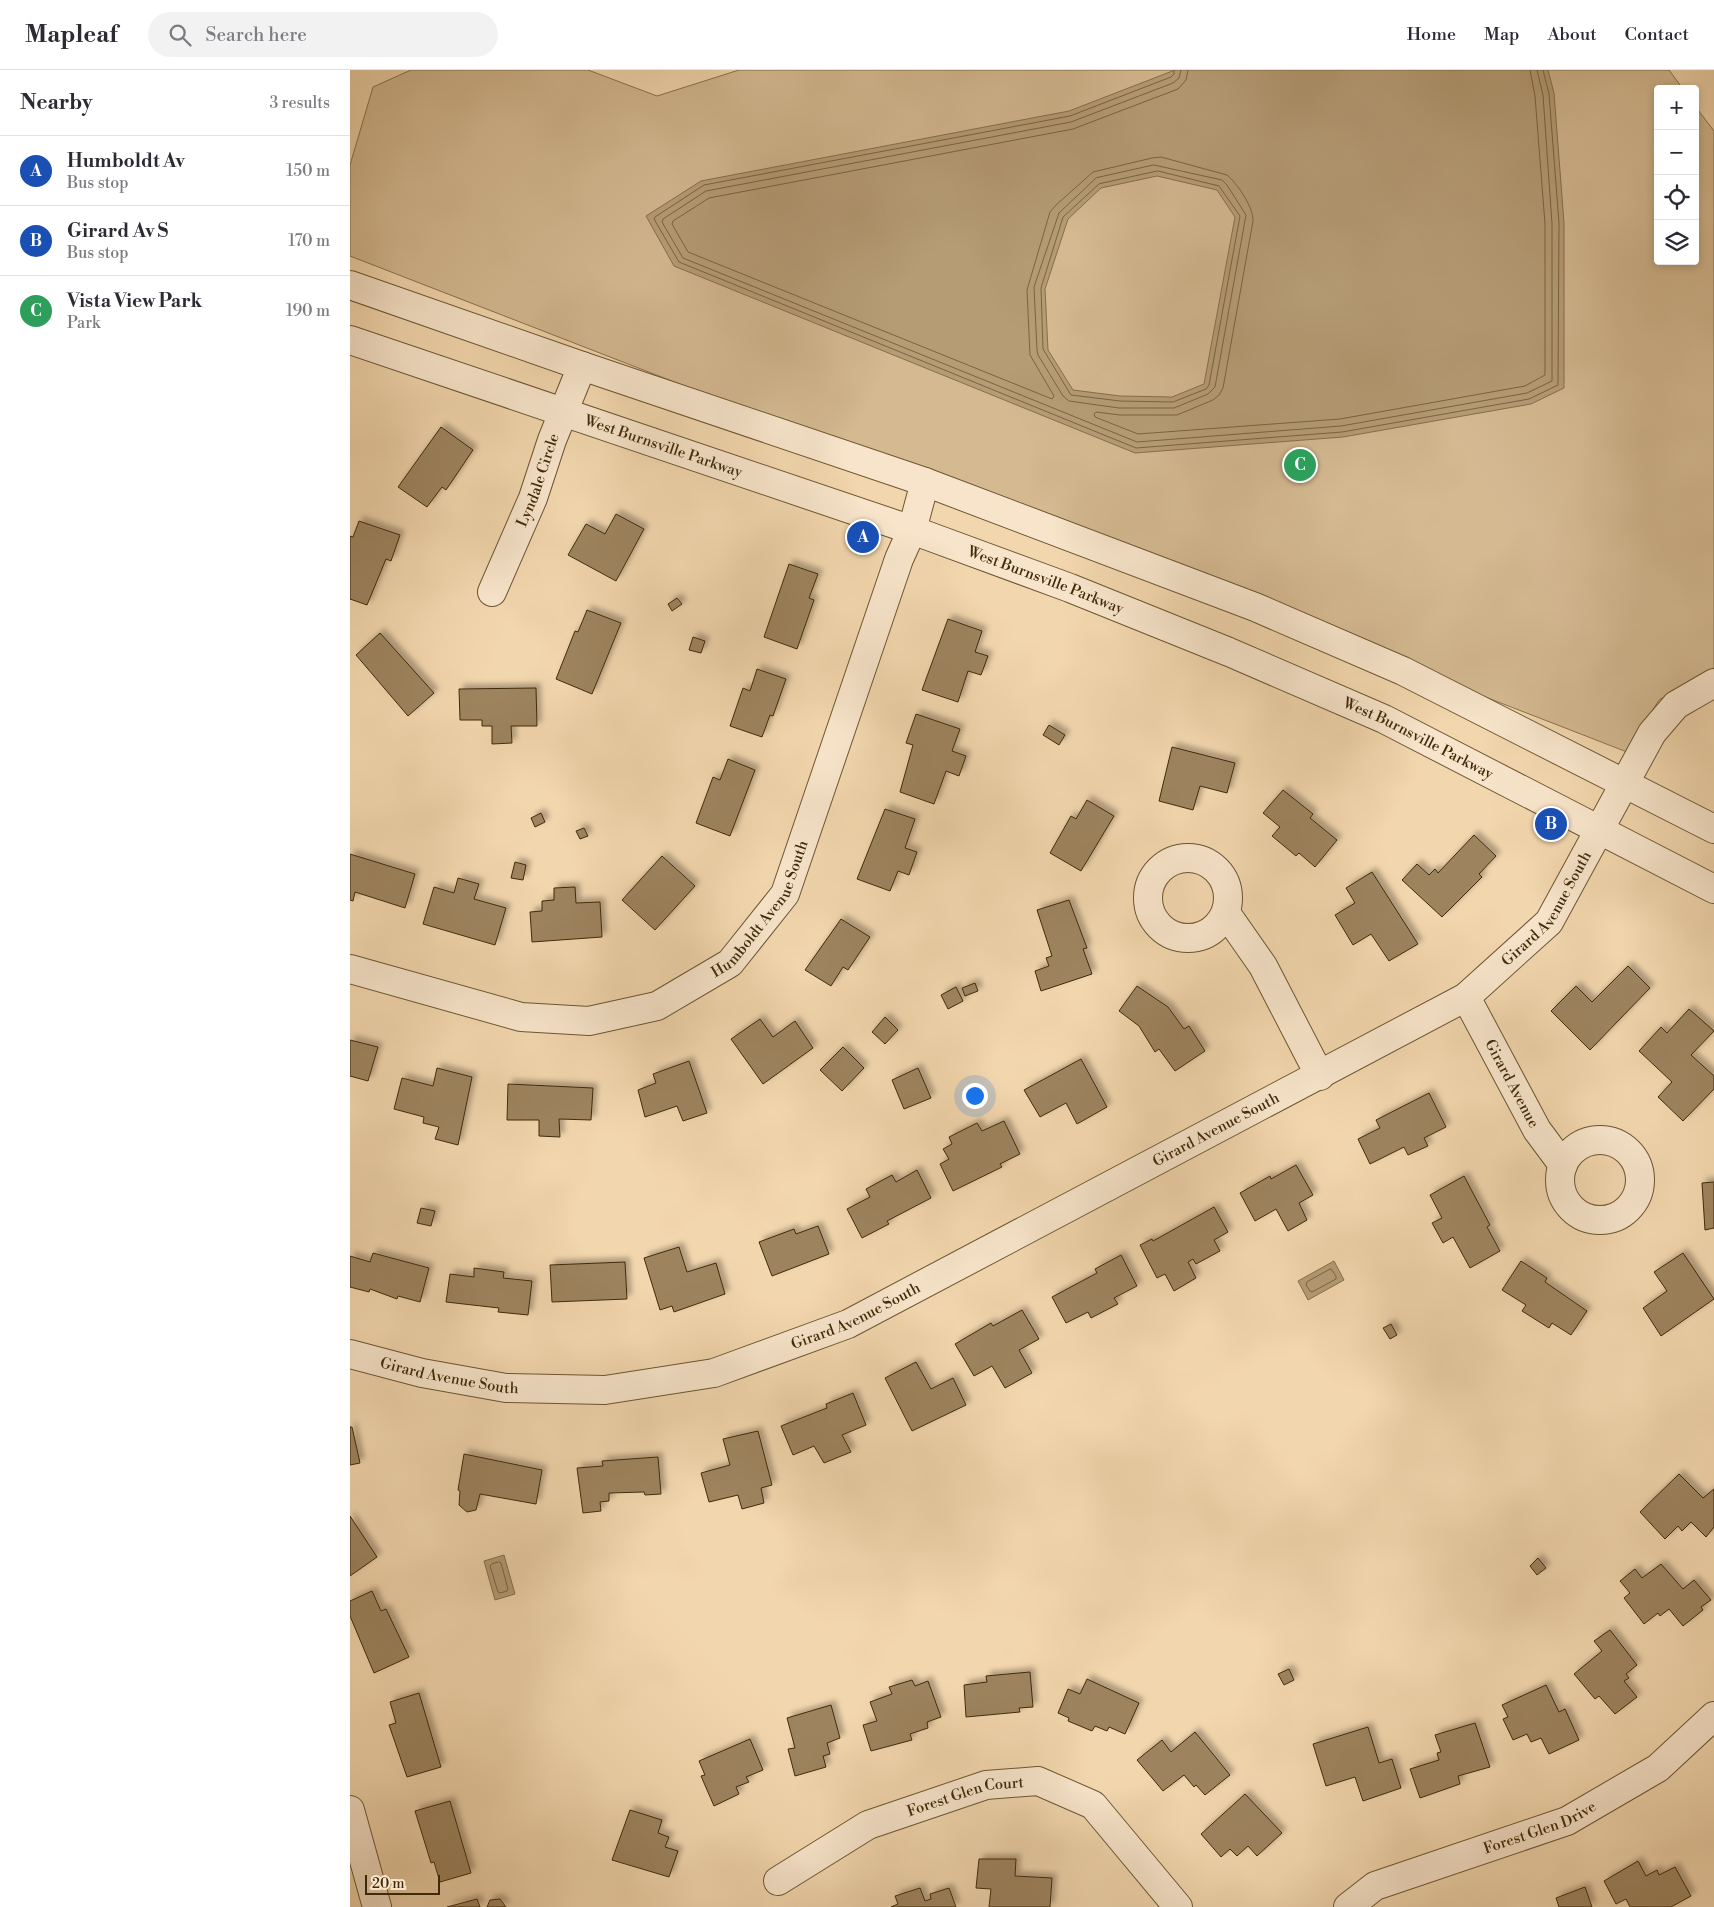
<!DOCTYPE html>
<meta charset="utf-8">
<style>
:root{--surface:#fff;--page:#f2f2f3;--text:#2b2b33;--muted:#7c7c81;--line:#e1e1e2;--accent:#2563eb}
body{margin:0;font-family:"Libre Bodoni",serif;background:var(--page);color:var(--text)}
.controls{position:absolute;right:15px;top:15px;display:grid;overflow:hidden;border-radius:5px;box-shadow:0 2px 8px #0003}
.controls button{width:45px;height:45px;display:grid;place-items:center;padding:0;border:0;border-bottom:1px solid var(--line);background:var(--surface);color:var(--text);font:25px sans-serif}
.scale{position:absolute;left:15px;bottom:12px;width:75px;box-sizing:border-box;padding-left:5px;border:2px solid #402b09;border-top:0;font-size:14px;line-height:18px;white-space:nowrap;color:#402b09;-webkit-text-stroke:4px #f7e4ca;paint-order:stroke}
.you{position:absolute;left:624px;top:1025px;width:18px;height:18px;margin:-12px;border:4px solid #fff;border-radius:50%;background:#1a73e8;box-shadow:0 0 0 8px #1a73e833}
.badge{display:grid;place-items:center;width:32px;height:32px;border-radius:50%;background:var(--accent);color:#fff;font-size:16px;font-weight:700}
.pin{position:absolute;translate:-50% -50%;border:2px solid #fff;box-shadow:0 1px 5px #0006}
.list{margin:0;padding:0;list-style:none}
h2{display:flex;justify-content:space-between;align-items:center;height:65px;margin:0;padding:0 20px;font-size:21px}
h2 small{font-size:16px;font-weight:400;color:var(--muted)}
.list li{display:grid;grid-template-columns:32px 1fr auto;gap:15px;align-items:center;box-sizing:border-box;height:70px;padding:0 20px;border-top:1px solid var(--line)}
.list b{display:block;font-size:19px;white-space:nowrap}
.list p{margin:0;font-size:16px;white-space:nowrap;color:var(--muted)}
.list em{font-size:16px;font-style:normal;color:var(--muted)}
.icon{flex:none;width:28px;height:28px;fill:none;stroke:currentColor;stroke-width:2;stroke-linecap:round;stroke-linejoin:round}
.map{position:relative;flex:none;width:1364px;height:1837px;overflow:hidden}
header{display:flex;align-items:center;gap:30px;box-sizing:border-box;height:70px;padding:0 25px;background:var(--surface);border-bottom:1px solid var(--line)}
header strong{font-size:24px}
nav{display:flex;gap:28px;margin-inline-start:auto;font-size:18px}
.search{width:350px;height:45px;background:var(--page);display:flex;align-items:center;gap:12px;box-sizing:border-box;padding:0 18px;border-radius:28px;color:var(--muted);font-size:19px}
main{display:flex}
aside{flex:1;background:var(--surface)}
.map>svg:first-child{display:block}
.green{fill:#d4b991;stroke:#8a724d}
.water{fill:#b59c75;stroke:#866f4a;fill-rule:evenodd}
.lines{fill:none;stroke-linecap:round;stroke-linejoin:round}
.shore{stroke:#7a643f;stroke-width:1}
.building{fill:#9d845e;stroke:#402b09;filter:url(#shadow)}
.minor-casing{stroke:#6c5632;stroke-width:30}
.tertiary-casing{stroke:#6c5632;stroke-width:30}
.minor{stroke:#f7e4ca;stroke-width:28}
.tertiary{stroke:#f7e4ca;stroke-width:28}
.labels{text-anchor:middle;stroke-width:4;stroke-linejoin:round;paint-order:stroke}
.street-label{font-size:15px;fill:#402b09;stroke:#f7e4ca}
</style>
<header>
<strong>Mapleaf</strong>
<div class="search"><svg class="icon" aria-label="search" viewBox="0 0 24 24"><circle cx="10" cy="10" r="6"/><path d="M15 15l6 6"/></svg>Search here</div>
<nav><a>Home</a><a>Map</a><a>About</a><a>Contact</a></nav>
</header>
<main>
<aside>
<h2>Nearby<small>3 results</small></h2>
<ul class="list">
<li><span class="badge" style="background:#1a4fb4">A</span><div><b>Humboldt Av</b><p>Bus stop</p></div><em>150 m</em></li>
<li><span class="badge" style="background:#1a4fb4">B</span><div><b>Girard Av S</b><p>Bus stop</p></div><em>170 m</em></li>
<li><span class="badge" style="background:#2e9e5b">C</span><div><b>Vista View Park</b><p>Park</p></div><em>190 m</em></li>
</ul>
</aside>
<div class="map">
<svg width="1364" height="1837" viewBox="0 0 1364 1837">
<defs>
<filter id="shadow"><feDropShadow dx="4.5" dy="-4.5" stdDeviation="2.5" flood-color="#0004"/></filter>
</defs>
<rect width="100%" height="100%" fill="#f2d6ad"/>
<filter id="stains"><feTurbulence type="fractalNoise" baseFrequency=".004" numOctaves="4"/><feColorMatrix values="0 0 0 0 .2 0 0 0 0 .09 0 0 0 0 .02 0 0 0 .5 -.17"/></filter>
<radialGradient id="worn" r=".72"><stop offset=".6" stop-color="#630" stop-opacity="0"/><stop offset="1" stop-color="#630" stop-opacity=".3"/></radialGradient>
<path class="green" d="M 61,0 L 238,0 L 307,26 L 389,0 L 1319,0 L 1333,19 L 1308,19 L 1308,191 L 1345,191 L 1345,36 L 1364,61 L 1364,598 L 1309,630 L 1277,682 L 0,186 L 0,95 L 23,17 Z"/>
<path class="water" d="M 825,0 L 1198,0 L 1204,23 L 1214,153 L 1214,318 L 1181,334 L 993,367 L 785,383 L 324,196 L 296,146 L 351,111 L 719,41 ZM 807,106 L 867,120 L 885,147 L 854,314 L 822,327 L 770,326 L 723,320 L 698,280 L 695,219 L 718,149 L 751,118 Z
M 984,1191 L 994,1210 L 958,1230 L 948,1211 Z
M 154,1485 L 165,1524 L 145,1530 L 134,1491 Z"/>
<g class="lines">
<path class="shore" d="M 824,0 L 824,4 L 821,7 L 720,46 L 354,115 L 305,147 L 304,149 L 329,192 L 786,378 L 992,362 L 1179,329 L 1208,315 L 1209,153 L 1199,24 L 1193,0
M 831,0 L 829,8 L 823,13 L 721,52 L 356,121 L 313,149 L 312,152 L 333,188 L 787,372 L 991,356 L 1177,323 L 1202,311 L 1202,154 L 1193,25 L 1187,0
M 838,0 L 836,10 L 828,19 L 723,59 L 359,128 L 323,151 L 322,154 L 338,182 L 702,329 L 704,326 L 680,285 L 677,220 L 700,142 L 706,135 L 743,102 L 802,88 L 811,87 L 877,105 C 887,113 904,138 903,151 L 873,318 L 869,325 L 863,330 L 827,345 L 770,345 L 746,342 L 744,344 L 745,347 L 788,364 L 990,349 L 1175,316 L 1195,305 L 1195,154 L 1185,26 L 1180,0
M 804,95 L 872,110 L 877,115 L 896,145 L 865,317 L 858,324 L 824,338 L 769,338 L 719,331 L 713,326 L 688,285 L 687,280 L 684,217 L 709,143 L 746,108 Z
M 808,101 L 869,116 L 890,146 L 859,315 L 856,319 L 823,332 L 770,331 L 721,325 L 693,279 L 691,218 L 713,147 L 749,114 Z
M 981,1199 L 986,1206 L 986,1209 L 962,1222 L 960,1221 L 956,1215 L 957,1212 Z
M 149,1492 L 151,1493 L 158,1519 L 157,1521 L 150,1523 L 148,1522 L 140,1496 L 142,1494 Z"/>
</g>
<path class="building" d="M 91,357 L 123,380 L 96,420 L 92,417 L 77,437 L 48,417 Z
M 266,444 L 294,459 L 266,511 L 218,485 L 236,454 L 255,464 Z
M 9,451 L 50,465 L 41,491 L 36,489 L 17,535 L 0,529 L 0,466 L 3,467 Z
M 439,494 L 468,504 L 459,528 L 464,530 L 447,579 L 414,567 Z
M 327,528 L 332,534 L 322,541 L 318,534 Z
M 237,540 L 271,553 L 242,624 L 206,609 L 225,561 L 228,562 Z
M 598,549 L 632,561 L 625,582 L 638,586 L 631,605 L 618,601 L 608,632 L 572,620 Z
M 30,563 L 84,623 L 58,646 L 6,585 Z
M 343,567 L 355,571 L 351,583 L 339,580 Z
M 407,599 L 436,609 L 423,646 L 420,645 L 412,667 L 380,656 L 393,618 L 400,621 Z
M 186,618 L 187,656 L 161,656 L 162,673 L 142,674 L 142,656 L 132,656 L 132,650 L 110,650 L 109,619 Z
M 566,644 L 610,659 L 602,681 L 616,686 L 609,706 L 596,701 L 584,734 L 550,722 L 563,675 L 556,673 Z
M 699,655 L 715,665 L 709,675 L 693,665 Z
M 822,677 L 885,693 L 877,723 L 850,716 L 843,740 L 809,731 Z
M 378,689 L 405,700 L 380,766 L 346,753 L 363,707 L 370,710 Z
M 933,720 L 963,744 L 960,748 L 987,770 L 965,797 L 949,783 L 946,786 L 922,766 L 930,757 L 913,743 Z
M 737,730 L 764,746 L 731,801 L 700,783 L 721,746 L 726,749 Z
M 535,739 L 565,749 L 555,778 L 567,782 L 559,805 L 548,801 L 540,821 L 507,809 Z
M 191,743 L 195,752 L 185,757 L 181,748 Z
M 234,758 L 238,766 L 230,769 L 226,761 Z
M 1124,765 L 1146,786 L 1129,804 L 1132,807 L 1092,847 L 1052,810 L 1067,794 L 1079,805 L 1085,799 L 1088,803 Z
M 0,784 L 65,804 L 55,838 L 5,822 L 3,831 L 0,830 Z
M 312,786 L 345,816 L 305,860 L 272,830 Z
M 165,792 L 176,795 L 173,810 L 161,808 Z
M 1022,802 L 1068,874 L 1039,891 L 1021,864 L 1003,875 L 985,845 L 1005,833 L 996,818 Z
M 108,808 L 129,814 L 124,829 L 156,838 L 145,875 L 73,854 L 84,817 L 104,823 Z
M 225,817 L 226,833 L 250,832 L 252,867 L 182,872 L 180,842 L 192,841 L 192,831 L 204,830 L 204,818 Z
M 719,830 L 737,878 L 733,879 L 742,904 L 691,921 L 685,901 L 699,896 L 696,888 L 702,886 L 687,840 Z
M 491,849 L 520,867 L 498,900 L 493,897 L 481,916 L 455,900 Z
M 1278,896 L 1300,918 L 1240,980 L 1201,941 L 1226,916 L 1242,932 Z
M 625,913 L 628,921 L 615,926 L 612,918 Z
M 787,916 L 818,937 L 834,959 L 839,956 L 855,981 L 825,1001 L 809,979 L 805,982 L 789,956 L 769,941 Z
M 606,917 L 613,931 L 598,939 L 591,925 Z
M 1339,939 L 1364,961 L 1341,985 L 1364,1006 L 1364,1019 L 1333,1051 L 1308,1027 L 1322,1012 L 1289,981 L 1311,957 L 1317,963 Z
M 535,947 L 548,960 L 535,974 L 522,962 Z
M 410,949 L 423,967 L 445,951 L 463,978 L 413,1014 L 381,969 Z
M 0,970 L 28,977 L 18,1011 L 0,1006 Z
M 493,977 L 514,998 L 492,1021 L 470,1000 Z
M 731,989 L 757,1037 L 727,1054 L 716,1033 L 690,1047 L 674,1020 Z
M 339,991 L 357,1043 L 333,1051 L 327,1036 L 295,1047 L 288,1020 L 306,1013 L 303,1004 Z
M 87,998 L 122,1007 L 108,1075 L 85,1069 L 89,1057 L 73,1053 L 74,1047 L 44,1039 L 52,1008 L 83,1016 Z
M 568,998 L 581,1028 L 554,1039 L 542,1010 Z
M 158,1014 L 243,1018 L 241,1050 L 209,1049 L 210,1067 L 189,1066 L 189,1050 L 157,1050 Z
M 1079,1023 L 1096,1057 L 1074,1068 L 1078,1076 L 1058,1085 L 1054,1077 L 1020,1094 L 1008,1069 L 1030,1058 L 1026,1050 Z
M 654,1051 L 670,1084 L 650,1094 L 652,1097 L 603,1121 L 590,1094 L 599,1089 L 593,1079 L 602,1074 L 599,1067 L 627,1053 L 632,1061 Z
M 946,1095 L 963,1125 L 949,1133 L 957,1150 L 938,1161 L 926,1139 L 905,1151 L 890,1123 L 920,1106 L 921,1109 Z
M 567,1100 L 581,1128 L 537,1151 L 539,1154 L 512,1168 L 497,1139 L 520,1127 L 516,1119 L 542,1105 L 546,1112 Z
M 1114,1106 L 1140,1155 L 1137,1157 L 1150,1181 L 1120,1198 L 1103,1167 L 1093,1173 L 1082,1153 L 1092,1148 L 1080,1125 Z
M 1364,1112 L 1364,1158 L 1355,1160 L 1352,1113 Z
M 864,1137 L 878,1162 L 864,1170 L 870,1181 L 846,1194 L 843,1189 L 838,1192 L 846,1208 L 824,1221 L 815,1204 L 807,1208 L 790,1175 L 802,1169 L 803,1171 Z
M 71,1138 L 85,1141 L 81,1156 L 67,1153 Z
M 468,1156 L 479,1184 L 422,1206 L 409,1172 L 444,1159 L 446,1164 Z
M 329,1177 L 337,1202 L 366,1193 L 375,1224 L 324,1242 L 322,1236 L 310,1240 L 294,1188 Z
M 23,1183 L 79,1198 L 70,1232 L 48,1226 L 47,1229 L 20,1219 L 19,1222 L 0,1217 L 0,1186 L 20,1192 Z
M 1333,1183 L 1364,1229 L 1311,1266 L 1293,1238 L 1317,1221 L 1304,1202 Z
M 771,1185 L 787,1216 L 764,1228 L 768,1234 L 741,1248 L 738,1242 L 716,1253 L 702,1227 L 747,1203 L 745,1199 Z
M 1171,1191 L 1197,1208 L 1195,1212 L 1237,1241 L 1221,1265 L 1202,1253 L 1199,1258 L 1172,1241 L 1176,1235 L 1152,1220 Z
M 275,1192 L 277,1229 L 202,1232 L 200,1195 Z
M 124,1198 L 154,1202 L 153,1208 L 182,1211 L 178,1245 L 148,1242 L 149,1238 L 96,1232 L 100,1204 L 124,1207 Z
M 672,1240 L 689,1269 L 669,1280 L 682,1303 L 655,1318 L 642,1296 L 624,1306 L 605,1274 L 641,1253 L 643,1256 Z
M 1041,1254 L 1047,1265 L 1040,1269 L 1033,1258 Z
M 566,1292 L 581,1319 L 603,1308 L 616,1335 L 562,1361 L 535,1308 Z
M 503,1323 L 516,1355 L 492,1365 L 501,1382 L 474,1393 L 464,1376 L 443,1385 L 431,1356 L 477,1338 L 476,1334 Z
M 0,1357 L 2,1357 L 10,1393 L 0,1395 Z
M 408,1361 L 422,1415 L 411,1418 L 414,1433 L 392,1439 L 388,1425 L 359,1432 L 351,1403 L 380,1395 L 373,1369 Z
M 114,1384 L 192,1400 L 186,1434 L 130,1424 L 126,1440 L 117,1442 L 109,1435 L 110,1421 L 108,1420 Z
M 308,1387 L 311,1424 L 295,1425 L 294,1422 L 259,1423 L 259,1431 L 250,1432 L 251,1441 L 233,1443 L 227,1398 L 253,1396 L 252,1391 Z
M 1329,1404 L 1353,1428 L 1364,1419 L 1364,1457 L 1356,1467 L 1341,1452 L 1332,1461 L 1328,1456 L 1315,1469 L 1290,1442 Z
M 0,1446 L 27,1487 L 0,1506 Z
M 1188,1488 L 1196,1498 L 1187,1505 L 1180,1496 Z
M 1311,1494 L 1333,1519 L 1344,1510 L 1361,1530 L 1351,1537 L 1353,1540 L 1333,1556 L 1319,1539 L 1310,1546 L 1308,1543 L 1294,1554 L 1274,1528 L 1280,1523 L 1270,1511 L 1285,1499 L 1292,1508 Z
M 22,1521 L 31,1541 L 36,1539 L 59,1587 L 24,1603 L 0,1546 L 0,1531 Z
M 1260,1560 L 1287,1595 L 1276,1604 L 1279,1608 L 1274,1611 L 1287,1627 L 1265,1644 L 1249,1626 L 1245,1629 L 1224,1604 L 1252,1581 L 1244,1571 Z
M 939,1599 L 944,1610 L 934,1615 L 928,1604 Z
M 680,1602 L 683,1637 L 669,1638 L 670,1642 L 616,1647 L 614,1615 L 637,1612 L 636,1606 Z
M 737,1609 L 789,1633 L 775,1664 L 759,1657 L 757,1661 L 745,1656 L 742,1661 L 718,1651 L 719,1648 L 708,1643 L 718,1619 L 730,1624 Z
M 562,1610 L 565,1616 L 578,1611 L 591,1647 L 577,1652 L 578,1658 L 560,1664 L 562,1670 L 521,1681 L 513,1655 L 527,1651 L 520,1632 L 542,1624 L 539,1617 Z
M 1196,1615 L 1209,1642 L 1215,1639 L 1229,1670 L 1199,1684 L 1191,1668 L 1181,1672 L 1177,1664 L 1163,1670 L 1153,1649 L 1158,1647 L 1152,1635 Z
M 69,1623 L 91,1697 L 57,1707 L 39,1655 L 46,1653 L 40,1632 Z
M 481,1635 L 490,1668 L 477,1673 L 480,1684 L 473,1686 L 476,1697 L 445,1706 L 438,1679 L 445,1678 L 437,1648 Z
M 1125,1653 L 1140,1697 L 1108,1706 L 1110,1714 L 1070,1728 L 1060,1699 L 1089,1690 L 1087,1683 L 1091,1682 L 1085,1665 Z
M 1018,1657 L 1029,1693 L 1042,1689 L 1051,1718 L 1013,1731 L 1005,1707 L 976,1716 L 963,1674 Z
M 845,1662 L 880,1705 L 855,1725 L 846,1715 L 844,1717 L 834,1705 L 813,1721 L 787,1690 L 812,1670 L 821,1682 Z
M 400,1669 L 413,1700 L 396,1707 L 399,1712 L 386,1717 L 389,1724 L 364,1736 L 351,1706 L 355,1705 L 349,1691 Z
M 895,1724 L 932,1763 L 907,1786 L 898,1776 L 887,1786 L 880,1779 L 871,1787 L 851,1764 Z
M 100,1731 L 121,1803 L 90,1812 L 84,1792 L 81,1793 L 65,1741 Z
M 280,1740 L 312,1750 L 308,1763 L 319,1767 L 315,1777 L 328,1781 L 319,1807 L 262,1790 Z
M 629,1789 L 666,1789 L 665,1806 L 702,1808 L 700,1837 L 639,1837 L 641,1819 L 626,1818 Z
M 1288,1791 L 1296,1806 L 1307,1800 L 1309,1805 L 1325,1797 L 1341,1826 L 1321,1837 L 1280,1837 L 1276,1829 L 1266,1834 L 1254,1811 Z
M 1235,1817 L 1242,1837 L 1209,1837 L 1206,1828 Z
M 570,1818 L 575,1831 L 581,1829 L 580,1824 L 599,1818 L 606,1837 L 541,1837 L 548,1834 L 545,1826 Z
M 127,1829 L 130,1837 L 97,1837 Z
M 150,1829 L 156,1837 L 137,1837 L 140,1830 Z"/>
<g class="lines">
<defs>
<g id="minor">
<path id="s1" d="M 142,522 L 183,428 L 202,370 L 232,296"/>
<circle cx="838" cy="828" r="40"/>
<path d="M 876,843 L 913,896 L 970,1006"/>
<path id="s2" d="M 0,899 L 171,947 L 239,951 L 307,936 L 380,893 L 435,824 L 549,489 L 562,460 L 575,412"/>
<path id="s3" d="M 1116,927 L 1187,1060 L 1213,1095"/>
<circle cx="1250" cy="1110" r="40"/>
<path id="s4" d="M 0,1284 L 72,1303 L 156,1318 L 255,1320 L 364,1303 L 498,1254 L 1116,927 L 1199,852 L 1302,663 L 1326,635 L 1364,613"/>
<path d="M 0,1740 L 27,1837"/>
<path id="s5" d="M 428,1811 L 518,1755 L 636,1715 L 688,1711 L 743,1735 L 828,1837"/>
<path id="s6" d="M 998,1837 L 1025,1816 L 1217,1751 L 1308,1698 L 1364,1646"/>
</g>
<g id="tertiary">
<path d="M 0,215 L 232,296 L 575,412 L 905,537 L 1053,601 L 1364,759"/>
<path id="s7" d="M 0,270 L 562,460 L 720,518 L 879,582 L 1034,649 L 1364,819"/>
</g>
</defs>
<use href="#minor" class="minor-casing"/>
<use href="#tertiary" class="tertiary-casing"/>
<use href="#minor" class="minor"/>
<use href="#tertiary" class="tertiary"/>
</g>
<g class="labels">
<g class="street-label">
<text dy="5" stroke="none"><textPath href="#s7" startOffset="331">West Burnsville Parkway</textPath></text>
<text dy="5" stroke="none"><textPath href="#s1" startOffset="121">Lyndale Circle</textPath></text>
<text dy="5" stroke="none"><textPath href="#s7" startOffset="736">West Burnsville Parkway</textPath></text>
<text dy="5" stroke="none"><textPath href="#s7" startOffset="1141">West Burnsville Parkway</textPath></text>
<text dy="5" stroke="none"><textPath href="#s2" startOffset="462">Humboldt Avenue South</textPath></text>
<text dy="5" stroke="none"><textPath href="#s4" startOffset="1332">Girard Avenue South</textPath></text>
<text dy="5" stroke="none"><textPath href="#s3" startOffset="98">Girard Avenue</textPath></text>
<text dy="5" stroke="none"><textPath href="#s4" startOffset="928">Girard Avenue South</textPath></text>
<text dy="5" stroke="none"><textPath href="#s4" startOffset="522">Girard Avenue South</textPath></text>
<text dy="5" stroke="none"><textPath href="#s4" startOffset="102">Girard Avenue South</textPath></text>
<text dy="5" stroke="none"><textPath href="#s5" startOffset="208">Forest Glen Court</textPath></text>
<text dy="5" stroke="none"><textPath href="#s6" startOffset="209">Forest Glen Drive</textPath></text>
</g>
</g>
<rect width="100%" height="100%" filter="url(#stains)"/>
<rect width="100%" height="100%" fill="url(#worn)"/>
</svg>
<div class="controls">
<button>+</button>
<button>−</button>
<button><svg class="icon" aria-label="locate" viewBox="0 0 24 24"><circle cx="12" cy="12" r="6"/><path d="M12 2v4M12 18v4M2 12h4M18 12h4"/></svg></button>
<button><svg class="icon" aria-label="layers" viewBox="0 0 24 24"><path d="M12 4l9 5-9 5-9-5zM3 14l9 5 9-5"/></svg></button>
</div>
<div class="scale">20 m</div>
<div class="you"></div>
<div class="pin badge" style="left:513px;top:467px;background:#1a4fb4">A</div>
<div class="pin badge" style="left:1201px;top:754px;background:#1a4fb4">B</div>
<div class="pin badge" style="left:950px;top:395px;background:#2e9e5b">C</div>
</div>
</main>
